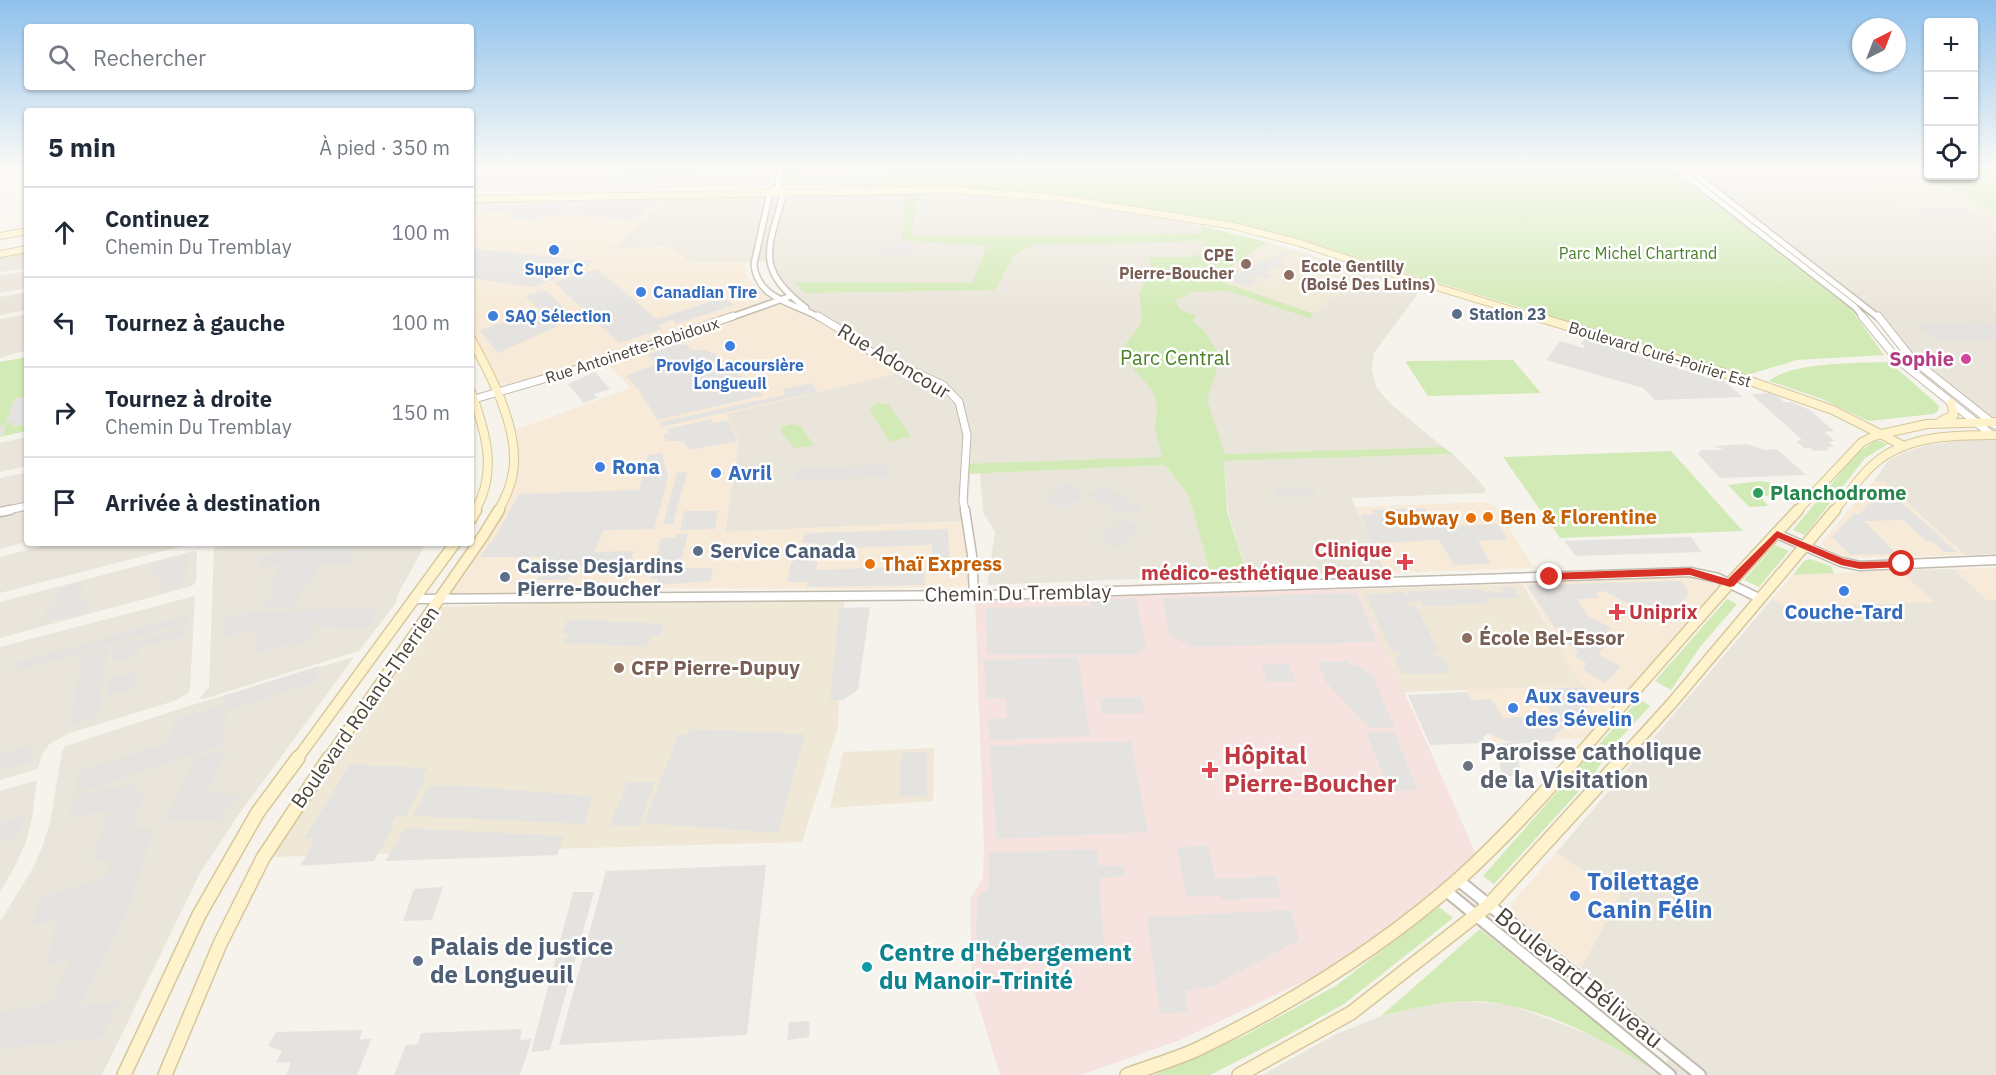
<!DOCTYPE html>
<html lang="fr">
<meta charset="utf-8">
<style>
:root{--surface:#fff;--page:#f6f6f7;--text:#1f2937;--muted:#747a83;--line:#e0e1e3}
body{margin:0;font-family:"IBM Plex Sans",sans-serif;background:var(--page);color:var(--text)}
.controls{position:absolute;right:18px;top:18px;display:grid;overflow:hidden;border-radius:6px;box-shadow:0 2px 4px #0004}
.controls button{width:54px;height:54px;display:grid;place-items:center;padding:0;border:0;border-bottom:2px solid var(--line);background:var(--surface);color:var(--text);font:30px sans-serif}
.compass{position:absolute;left:1852px;top:18px;width:54px;height:54px;border-radius:50%;background:var(--surface);box-shadow:0 2px 4px #0004;rotate:42deg}
.stop{position:absolute;width:18px;height:18px;margin:-14px;border:4px solid #d93025;border-radius:50%;background:#fff}
.stop.end{background:#d93025;border-color:#fff;box-shadow:0 2px 6px #0008}
.list{margin:0;padding:0;list-style:none}
h2{display:flex;justify-content:space-between;align-items:center;height:78px;margin:0;padding:0 24px;font-size:26px}
h2 small{font-size:20px;font-weight:400;color:var(--muted)}
.list li{display:grid;grid-template-columns:39px 1fr auto;gap:18px;align-items:center;box-sizing:border-box;height:90px;padding:0 24px;border-top:2px solid var(--line)}
.list b{display:block;font-size:22px;white-space:nowrap}
.list p{margin:0;font-size:20px;white-space:nowrap;color:var(--muted)}
.list em{font-size:20px;font-style:normal;color:var(--muted)}
.icon{flex:none;width:33px;height:33px;fill:none;stroke:currentColor;stroke-width:2;stroke-linecap:round;stroke-linejoin:round}
.map{position:relative;flex:none;width:1996px;height:1075px;overflow:hidden}
.search{position:absolute;background:var(--surface);box-shadow:0 2px 4px #0004;left:24px;top:24px;width:450px;height:66px;display:flex;align-items:center;gap:15px;box-sizing:border-box;padding:0 21px;border-radius:6px;color:var(--muted);font-size:22px}
.panel{position:absolute;background:var(--surface);box-shadow:0 2px 4px #0004;left:24px;top:108px;width:450px;height:438px;border-radius:6px}
.map>svg:first-child{display:block}
.residential{fill:#eae5da}
.commercial{fill:#f7ead8}
.education{fill:#efe8d6}
.medical{fill:#f6e3e0}
.green{fill:#d2eab5}
.parking{fill:#e5e3e0}
.lines{fill:none;stroke-linecap:round;stroke-linejoin:round}
.tertiary-far3-casing{stroke:#c2bbae;stroke-width:8}
.tertiary-far2-casing{stroke:#c2bbae;stroke-width:9}
.tertiary-far1-casing{stroke:#c2bbae;stroke-width:11}
.tertiary-casing{stroke:#c2bbae;stroke-width:14}
.secondary-far3-casing{stroke:#d6c79b;stroke-width:8}
.secondary-far2-casing{stroke:#d6c79b;stroke-width:10}
.secondary-far1-casing{stroke:#d6c79b;stroke-width:13}
.secondary-casing{stroke:#d6c79b;stroke-width:16}
.tertiary-far3{stroke:#fff;stroke-width:5}
.tertiary-far2{stroke:#fff;stroke-width:7}
.tertiary-far1{stroke:#fff;stroke-width:8}
.tertiary{stroke:#fff;stroke-width:10}
.secondary-far3{stroke:#fff3cd;stroke-width:6}
.secondary-far2{stroke:#fff3cd;stroke-width:8}
.secondary-far1{stroke:#fff3cd;stroke-width:10}
.secondary{stroke:#fff3cd;stroke-width:13}
.route{fill:#d93025}
.shop-dot{fill:#3f7fe0;stroke:#fff;stroke-width:2}
.education-dot{fill:#8d6e63;stroke:#fff;stroke-width:2}
.service-dot{fill:#5c6f8a;stroke:#fff;stroke-width:2}
.hotel-dot{fill:#d1479c;stroke:#fff;stroke-width:2}
.leisure-dot{fill:#2e9e5b;stroke:#fff;stroke-width:2}
.food-dot{fill:#e8710a;stroke:#fff;stroke-width:2}
.health-dot{fill:#e0444e;stroke:#fff;stroke-width:2}
.worship-dot{fill:#6b7280;stroke:#fff;stroke-width:2}
.culture-dot{fill:#0f9aa8;stroke:#fff;stroke-width:2}
.labels{text-anchor:middle;stroke-width:5;stroke-linejoin:round;paint-order:stroke}
.far-park-label{font-size:16px;fill:#4a7f2a;stroke:#fff}
.far-education-label{font-size:16px;font-weight:bold;fill:#785e54;stroke:#fff;text-anchor:end}
.far-shop-label{font-size:16px;font-weight:bold;fill:#366cbe;stroke:#fff}
.far-service-label{font-size:16px;font-weight:bold;fill:#4e5e75;stroke:#fff;text-anchor:start}
.far-street-label{font-size:16px;fill:#4b4439;stroke:#fff}
.park-label{font-size:20px;fill:#4a7f2a;stroke:#fff}
.hotel-label{font-size:20px;font-weight:bold;fill:#b23c85;stroke:#fff;text-anchor:end}
.street-label{font-size:20px;fill:#4b4439;stroke:#fff}
.shop-label{font-size:20px;font-weight:bold;fill:#366cbe;stroke:#fff;text-anchor:start}
.leisure-label{font-size:20px;font-weight:bold;fill:#27864d;stroke:#fff;text-anchor:start}
.food-label{font-size:20px;font-weight:bold;fill:#c56008;stroke:#fff;text-anchor:start}
.health-label{font-size:20px;font-weight:bold;fill:#be3a42;stroke:#fff;text-anchor:end}
.service-label{font-size:20px;font-weight:bold;fill:#4e5e75;stroke:#fff;text-anchor:start}
.education-label{font-size:20px;font-weight:bold;fill:#785e54;stroke:#fff;text-anchor:start}
.near-worship-label{font-size:24px;font-weight:bold;fill:#5b616d;stroke:#fff;text-anchor:start}
.near-health-label{font-size:24px;font-weight:bold;fill:#be3a42;stroke:#fff;text-anchor:start}
.near-shop-label{font-size:24px;font-weight:bold;fill:#366cbe;stroke:#fff;text-anchor:start}
.near-service-label{font-size:24px;font-weight:bold;fill:#4e5e75;stroke:#fff;text-anchor:start}
.near-culture-label{font-size:24px;font-weight:bold;fill:#0d838f;stroke:#fff;text-anchor:start}
.near-street-label{font-size:24px;fill:#4b4439;stroke:#fff}
</style>
<div class="map">
<svg width="1996" height="1075" viewBox="0 0 1996 1075">
<rect width="100%" height="100%" fill="#f6f3ec"/>
<path class="residential" d="M 471,166 L 520,166 L 518,169 L 526,172 L 616,168 L 620,170 L 617,177 L 774,173 L 772,184 L 769,186 L 471,192 Z
M 1686,166 L 1928,166 L 1928,170 L 1920,170 L 1924,173 L 1847,174 L 1975,222 L 1977,222 L 1971,218 L 1996,218 L 1996,422 L 1922,365 L 1889,326 Z
M 908,194 L 958,195 L 1061,203 L 1167,218 L 1266,242 L 1422,288 L 1374,353 L 1372,370 L 1376,387 L 1391,404 L 1443,447 L 1226,454 L 1161,448 L 1162,457 L 971,468 L 967,521 L 725,532 L 739,441 L 726,414 L 906,371 L 793,296 L 782,284 L 771,261 L 691,263 L 668,246 L 610,249 L 672,197 Z
M 27,252 L 27,268 L 0,272 L 0,256 Z
M 27,271 L 27,288 L 0,293 L 0,276 Z
M 27,292 L 27,310 L 0,315 L 0,297 Z
M 27,314 L 27,343 L 24,351 L 0,358 L 0,319 Z
M 27,437 L 27,466 L 0,472 L 0,443 Z
M 1962,440 L 1996,440 L 1996,554 L 1965,555 L 1883,481 L 1874,481 L 1888,461 L 1905,452 L 1925,446 Z
M 1453,454 L 1479,481 L 1486,490 L 1485,493 L 1351,498 L 1386,573 L 1247,575 L 1228,512 L 1224,461 Z
M 1165,465 L 1189,496 L 1211,576 L 987,585 L 995,532 L 983,512 L 980,473 Z
M 27,472 L 27,502 L 0,508 L 0,478 Z
M 27,510 L 27,542 L 0,549 L 0,517 Z
M 55,543 L 194,543 L 0,593 L 0,557 Z
M 227,543 L 426,543 L 397,596 L 396,603 L 359,651 L 203,699 L 199,699 L 209,687 L 214,548 Z
M 194,551 L 197,552 L 196,582 L 192,586 L 0,638 L 0,602 Z
M 1953,569 L 1987,600 L 1996,600 L 1996,1075 L 1262,1075 L 1336,1034 L 1381,1016 L 1426,1005 L 1468,1001 L 1510,1005 L 1557,1022 L 1605,1041 L 1659,1073 L 1676,1047 L 1581,968 L 1620,895 L 1556,853 L 1772,599 L 1823,623 L 1839,605 L 1934,602 L 1899,570 Z
M 195,596 L 190,690 L 187,694 L 174,701 L 70,733 L 49,744 L 41,757 L 38,769 L 0,780 L 0,647 Z
M 354,657 L 237,817 L 200,873 L 102,1075 L 0,1075 L 0,922 L 33,868 L 43,845 L 50,823 L 62,751 L 66,746 L 189,706 Z
M 37,780 L 32,818 L 26,842 L 14,868 L 0,892 L 0,791 Z"/>
<path class="commercial" d="M 672,197 L 611,249 L 668,246 L 691,263 L 746,262 L 747,275 L 754,285 L 771,299 L 836,331 L 877,359 L 906,371 L 727,414 L 739,441 L 725,532 L 967,521 L 973,586 L 870,589 L 642,588 L 447,597 L 496,523 L 511,494 L 518,451 L 515,430 L 631,388 L 602,359 L 498,387 L 481,348 L 471,332 L 471,201 Z
M 1874,481 L 1883,481 L 1965,555 L 1847,558 L 1825,548 L 1821,543 Z
M 1485,502 L 1496,507 L 1534,568 L 1386,573 L 1355,507 Z
M 1996,568 L 1996,600 L 1987,600 L 1953,569 Z
M 1899,570 L 1935,602 L 1840,605 L 1823,623 L 1772,599 L 1793,575 Z
M 1690,572 L 1730,583 L 1595,738 L 1493,742 L 1466,690 L 1581,686 L 1522,578 Z
M 1556,853 L 1620,895 L 1581,968 L 1512,913 L 1511,904 Z"/>
<path class="education" d="M 1846,173 L 1924,173 L 1984,208 L 1996,212 L 1996,218 L 1973,218 L 1980,223 L 1924,222 Z
M 1266,242 L 1363,271 L 1314,314 L 1214,279 Z
M 1523,584 L 1582,686 L 1404,692 L 1359,589 Z
M 632,600 L 844,600 L 838,728 L 802,842 L 272,857 L 437,607 Z
M 934,748 L 933,801 L 830,808 L 843,752 Z"/>
<path class="medical" d="M 1359,589 L 1479,861 L 1370,950 L 1180,1040 L 1081,1075 L 1000,1075 L 972,984 L 970,899 L 983,878 L 984,848 L 975,597 Z"/>
<path class="green" d="M 668,166 L 743,166 L 742,173 L 774,172 L 617,177 L 619,170 L 616,168 L 619,167 Z
M 782,166 L 1670,166 L 1851,309 L 1884,355 L 1797,360 L 1747,375 L 1295,240 L 1191,216 L 1076,197 L 1014,192 L 954,188 L 787,186 L 781,176 Z
M 1974,166 L 1996,166 L 1996,212 L 1984,208 L 1929,176 L 1974,176 Z
M 906,195 L 917,195 L 912,237 L 1202,234 L 1202,226 L 1266,242 L 1214,279 L 1314,314 L 1309,318 L 1228,291 L 1188,292 L 1189,297 L 1175,298 L 1180,310 L 1195,315 L 1193,321 L 1205,332 L 1218,353 L 1219,363 L 1207,400 L 1225,454 L 1443,447 L 1453,454 L 1224,461 L 1227,512 L 1247,575 L 1211,576 L 1189,496 L 1165,465 L 965,474 L 965,464 L 1162,457 L 1155,430 L 1157,406 L 1152,390 L 1120,354 C 1135,324 1147,334 1139,294 L 1149,274 L 1150,257 L 1191,257 L 1205,252 L 1204,241 L 1032,245 L 1014,255 L 995,290 L 805,293 L 794,282 L 972,283 L 987,246 L 902,240 Z
M 27,357 L 27,431 L 0,437 L 0,362 Z
M 1513,360 L 1541,393 L 1428,396 L 1405,361 Z
M 1889,362 L 1935,402 L 1939,406 L 1938,411 L 1933,414 L 1869,421 L 1822,399 L 1769,381 C 1791,362 1859,363 1889,362 Z
M 882,403 L 889,405 L 911,436 L 890,442 L 870,410 L 875,404 Z
M 793,424 L 801,426 L 814,446 L 794,448 L 781,432 L 782,427 Z
M 1877,440 L 1888,444 L 1865,458 L 1805,535 L 1793,530 L 1857,453 Z
M 1671,451 L 1743,531 L 1560,538 L 1503,457 Z
M 1760,481 L 1772,483 L 1772,486 L 1782,492 L 1773,497 L 1758,494 L 1768,506 L 1749,507 L 1728,485 Z
M 1775,545 L 1789,551 L 1759,587 L 1744,580 Z
M 1810,559 L 1831,566 L 1834,573 L 1793,575 L 1804,561 Z
M 1727,599 L 1737,604 L 1700,647 L 1671,690 L 1655,681 Z
M 1639,699 L 1650,706 L 1613,746 L 1592,777 L 1494,884 L 1483,876 Z
M 1439,907 L 1453,918 L 1344,1004 L 1281,1039 L 1210,1075 L 1154,1075 L 1242,1037 L 1337,985 Z
M 1480,929 L 1659,1073 C 1604,1040 1533,1000 1467,1001 C 1437,1002 1410,1009 1381,1016 Z"/>
<path class="parking" d="M 800,166 L 852,166 L 851,174 L 887,173 L 887,182 L 796,183 Z
M 653,199 L 652,201 L 657,201 L 633,221 L 567,213 L 562,217 L 542,216 L 535,221 L 510,218 L 510,213 L 471,209 L 471,202 Z
M 1961,206 L 1979,218 L 1927,218 L 1909,207 Z
M 883,242 L 914,242 L 913,256 L 882,256 Z
M 471,248 L 593,261 L 581,271 L 532,287 L 471,278 Z
M 1281,253 L 1288,255 L 1278,263 L 1285,265 L 1281,268 L 1274,266 L 1265,272 L 1272,275 L 1266,279 L 1257,276 L 1254,278 L 1258,280 L 1248,287 L 1219,277 L 1232,269 L 1244,273 L 1261,260 L 1267,262 Z
M 597,269 L 657,319 L 724,297 L 734,305 L 676,324 L 672,320 L 658,325 L 662,329 L 619,343 L 554,282 Z
M 545,290 L 575,318 L 498,353 L 479,330 L 548,308 L 546,306 L 539,309 L 525,296 Z
M 1983,322 L 1996,327 L 1996,339 L 1942,340 L 1932,338 L 1917,327 L 1921,326 L 1917,323 Z
M 1585,339 L 1719,381 L 1724,381 L 1743,397 L 1655,400 L 1643,388 L 1546,360 L 1560,341 L 1584,348 L 1585,346 L 1581,344 Z
M 677,344 L 686,345 L 693,350 L 707,350 L 717,356 L 764,395 L 658,420 L 638,389 L 626,376 L 657,364 L 647,355 Z
M 595,372 L 610,389 L 594,394 L 597,398 L 584,403 L 568,384 Z
M 812,383 L 817,392 L 661,427 L 660,422 L 784,395 L 783,389 Z
M 1773,393 L 1784,402 L 1791,402 L 1810,410 L 1834,431 L 1824,432 L 1835,441 L 1829,442 L 1834,447 L 1827,447 L 1830,450 L 1814,451 L 1810,448 L 1804,448 L 1796,441 L 1802,440 L 1751,394 Z
M 27,396 L 27,424 L 12,427 L 13,422 L 6,424 L 3,435 L 0,436 L 0,426 L 6,424 L 14,399 Z
M 711,419 L 713,423 L 728,420 L 738,441 L 689,450 L 683,441 L 666,441 L 663,434 L 669,433 L 668,429 Z
M 1747,444 L 1765,450 L 1777,449 L 1806,475 L 1720,478 L 1698,454 L 1701,450 L 1725,450 L 1714,446 Z
M 662,453 L 668,477 L 654,529 L 604,530 L 594,552 L 634,551 L 631,559 L 623,559 L 621,564 L 575,566 L 568,580 L 537,580 L 546,557 L 480,557 L 497,534 L 519,494 L 639,490 L 648,455 Z
M 889,465 L 890,477 L 794,480 L 796,468 Z
M 687,472 L 673,524 L 663,525 L 677,473 Z
M 1065,483 L 1085,494 L 1064,509 L 1045,498 Z
M 1101,485 L 1140,506 L 1139,511 L 1117,515 L 1114,509 L 1087,495 Z
M 1312,487 L 1317,496 L 1278,498 L 1274,488 Z
M 1881,490 L 1888,490 L 1957,552 L 1944,552 L 1932,541 L 1926,541 L 1903,520 L 1864,521 L 1897,554 L 1850,555 L 1832,537 L 1854,513 L 1859,515 Z
M 1425,508 L 1427,512 L 1432,513 L 1442,512 L 1451,526 L 1498,524 L 1507,539 L 1478,541 L 1491,564 L 1454,565 L 1439,540 L 1372,543 L 1360,515 L 1374,514 L 1373,510 Z
M 684,511 L 718,511 L 715,529 L 680,530 Z
M 1123,519 L 1142,528 L 1116,549 L 1099,538 Z
M 948,529 L 950,573 L 932,575 L 932,542 L 928,545 L 819,549 L 816,570 L 924,566 L 925,585 L 807,587 L 807,582 L 787,582 L 794,549 L 813,549 L 814,543 L 803,543 L 804,533 Z
M 676,534 L 688,534 L 679,568 L 713,568 L 710,581 L 656,585 L 658,579 L 651,579 L 661,538 L 675,538 Z
M 1691,537 L 1702,552 L 1576,556 L 1564,541 Z
M 316,543 L 352,543 L 345,547 L 359,548 L 349,564 L 321,564 L 292,607 L 261,607 L 277,586 L 268,585 L 281,563 L 259,568 L 258,559 Z
M 188,556 L 184,586 L 160,592 L 161,574 L 151,576 L 152,564 Z
M 1681,581 L 1688,590 L 1688,595 L 1668,617 L 1653,616 L 1604,591 L 1596,592 L 1599,598 L 1577,599 L 1589,617 L 1612,628 L 1608,632 L 1616,636 L 1598,654 L 1621,666 L 1605,683 L 1583,670 L 1586,663 L 1575,656 L 1578,651 L 1566,643 L 1577,633 L 1565,632 L 1562,628 L 1555,628 L 1527,585 Z
M 83,583 L 82,594 L 74,596 L 73,602 L 90,597 L 87,611 L 42,623 L 46,609 L 62,604 L 66,600 L 57,601 L 59,589 Z
M 1513,587 L 1519,598 L 1486,599 L 1487,604 L 1423,606 L 1421,601 L 1407,602 L 1409,606 L 1416,606 L 1439,652 L 1432,652 L 1434,657 L 1443,657 L 1451,673 L 1402,674 L 1394,656 L 1400,656 L 1399,651 L 1391,651 L 1366,595 L 1403,592 L 1407,596 L 1410,595 L 1409,591 L 1481,589 L 1483,593 L 1488,591 L 1500,593 L 1503,592 L 1500,588 Z
M 1356,593 L 1377,642 L 1190,647 L 1170,634 L 1162,598 Z
M 1136,598 L 1146,649 L 1137,651 L 1138,655 L 987,654 L 986,608 L 1090,606 L 1091,600 Z
M 870,607 L 858,690 L 843,700 L 830,700 L 839,608 Z
M 379,608 L 367,628 L 313,626 L 314,640 L 289,648 L 288,644 L 257,653 L 255,629 L 224,636 L 223,619 L 256,611 Z
M 187,615 L 187,623 L 14,672 L 14,663 Z
M 568,619 L 665,624 L 659,637 L 651,637 L 646,647 L 563,643 L 568,634 L 561,633 Z
M 183,628 L 183,636 L 139,648 L 138,655 L 112,662 L 114,647 Z
M 108,648 L 98,717 L 69,726 L 82,656 Z
M 1078,657 L 1090,736 L 990,740 L 988,720 L 1007,718 L 1005,698 L 986,699 L 984,660 Z
M 1348,661 L 1350,665 L 1359,666 L 1373,676 L 1395,728 L 1369,728 L 1326,682 L 1317,662 Z
M 1288,663 L 1296,681 L 1267,682 L 1261,664 Z
M 319,666 L 316,683 L 227,710 L 222,745 L 76,793 L 78,772 L 170,742 L 174,720 L 224,704 L 226,695 Z
M 135,672 L 134,689 L 107,696 L 109,679 Z
M 1585,687 L 1592,698 L 1586,699 L 1588,707 L 1555,735 L 1553,741 L 1512,744 L 1523,776 L 1503,776 L 1493,744 L 1510,743 L 1488,733 L 1483,738 L 1485,743 L 1430,745 L 1408,695 L 1467,692 L 1471,700 L 1491,699 L 1503,718 L 1552,715 L 1539,689 Z
M 1142,697 L 1144,713 L 1102,714 L 1100,698 Z
M 690,729 L 805,734 L 778,833 L 644,823 L 678,735 L 688,734 Z
M 1366,732 L 1394,732 L 1418,790 L 1390,791 Z
M 1131,741 L 1148,832 L 997,839 L 989,746 Z
M 32,744 L 31,762 L 0,771 L 0,755 Z
M 225,752 L 208,792 L 240,795 L 218,822 L 195,819 L 164,822 L 196,756 Z
M 927,752 L 927,796 L 899,797 L 901,753 Z
M 350,764 L 427,768 L 421,778 L 426,779 L 406,816 L 396,816 L 390,826 L 394,826 L 374,861 L 300,866 L 315,839 L 304,839 Z
M 138,782 L 134,795 L 144,794 L 132,830 L 150,827 L 151,838 L 129,907 L 79,1007 L 119,1001 L 102,1037 L 0,1049 L 0,1011 L 51,1004 L 70,959 L 47,965 L 56,919 L 32,926 L 40,898 L 108,875 L 111,858 L 91,861 L 109,810 L 67,819 L 75,796 Z
M 627,782 L 655,782 L 639,827 L 610,825 Z
M 430,785 L 451,785 L 592,796 L 585,824 L 412,816 Z
M 22,817 L 21,829 L 11,840 L 0,843 L 0,823 Z
M 405,828 L 564,836 L 557,855 L 385,861 Z
M 1207,845 L 1216,879 L 1276,876 L 1281,897 L 1222,900 L 1220,896 L 1187,897 L 1177,848 Z
M 1097,849 L 1099,866 L 1123,866 L 1126,876 L 1099,878 L 1104,945 L 976,956 L 977,897 L 989,888 L 989,853 Z
M 766,865 L 747,1035 L 559,1045 L 606,871 Z
M 443,887 L 432,920 L 403,921 L 414,889 Z
M 573,892 L 594,892 L 550,1050 L 531,1052 Z
M 1291,910 L 1299,940 L 1213,986 L 1185,991 L 1187,1012 L 1160,1014 L 1147,917 Z
M 810,1021 L 809,1037 L 787,1040 L 789,1022 Z
M 522,1029 L 520,1040 L 532,1039 L 520,1075 L 394,1075 L 406,1045 L 418,1044 L 421,1033 Z
M 363,1030 L 359,1040 L 372,1038 L 357,1075 L 286,1075 L 291,1062 L 276,1063 L 282,1051 L 268,1046 L 276,1032 Z"/>
<g class="lines">
<defs>
<path id="tertiary-far3" d="M 780,166 L 778,188 L 784,192 C 769,248 753,268 806,308
M 1674,166 L 1855,307 L 1864,318
M 1684,166 L 1879,318
M 778,188 L 770,192 L 754,264 C 757,300 795,303 820,318
M 729,318 L 791,296"/>
<path id="tertiary-far2" d="M 818,316 L 848,334 L 871,352 L 943,385 L 959,402 L 967,435 L 963,500 L 965,511
M 1862,316 L 1897,359 L 1992,435
M 1878,316 L 1912,359 L 1995,425
M 471,400 L 605,361 L 733,316
M 3,511 L 27,506"/>
<path id="tertiary-far1" d="M 965,510 L 972,555 L 974,594
M 0,512 L 10,510
M 1777,534 L 1841,562 L 1860,566 L 1996,560
M 416,599 L 993,595 L 1690,572 L 1718,578 L 1759,598"/>
<path id="tertiary" d="M 1458,880 L 1700,1075
M 1445,890 L 1670,1075"/>
<path id="secondary-far3" d="M 471,199 L 951,190 L 1059,198 L 1234,226 L 1300,243 L 1393,274 L 1539,318
M 0,236 L 27,231
M 0,254 L 27,249"/>
<path id="secondary-far2" d="M 1534,316 L 1750,381 L 1833,410 L 1904,446
M 471,339 C 491,375 520,430 513,472 C 511,486 505,499 498,511
M 471,392 C 486,432 498,472 475,511
M 1941,421 L 1954,415 L 1951,403
M 1797,511 L 1862,442 L 1877,435 L 1927,424 L 1996,422
M 1834,511 C 1848,495 1862,472 1880,459 C 1912,435 1957,435 1996,435"/>
<path id="secondary-far1" d="M 471,519 L 476,510
M 297,759 L 455,543
M 328,759 L 483,536 L 499,510
M 1575,759 L 1730,583 L 1798,510
M 1621,759 L 1672,703 L 1835,510"/>
<path id="secondary" d="M 124,1075 L 199,915 L 258,812 L 298,758
M 165,1075 L 220,944 L 263,858 L 329,758
M 1127,1075 C 1151,1066 1177,1059 1200,1048 C 1292,1003 1382,947 1459,879 C 1501,841 1539,799 1576,758
M 1239,1075 L 1351,1013 L 1489,905 L 1623,758"/>
</defs>
<use href="#tertiary-far3" class="tertiary-far3-casing"/>
<use href="#tertiary-far2" class="tertiary-far2-casing"/>
<use href="#tertiary-far1" class="tertiary-far1-casing"/>
<use href="#tertiary" class="tertiary-casing"/>
<use href="#secondary-far3" class="secondary-far3-casing"/>
<use href="#secondary-far2" class="secondary-far2-casing"/>
<use href="#secondary-far1" class="secondary-far1-casing"/>
<use href="#secondary" class="secondary-casing"/>
<use href="#tertiary-far3" class="tertiary-far3"/>
<use href="#tertiary-far2" class="tertiary-far2"/>
<use href="#tertiary-far1" class="tertiary-far1"/>
<use href="#tertiary" class="tertiary"/>
<use href="#secondary-far3" class="secondary-far3"/>
<use href="#secondary-far2" class="secondary-far2"/>
<use href="#secondary-far1" class="secondary-far1"/>
<use href="#secondary" class="secondary"/>
</g>
<linearGradient id="sky" x2="0" y2="1"><stop stop-color="#8fc1ec"/><stop offset="0.53" stop-color="#fbfaf6"/><stop offset="1" stop-color="#fbfaf6" stop-opacity="0"/></linearGradient>
<rect width="1996" height="316" fill="url(#sky)"/>
<path class="route" d="M 1777,531 L 1844,559 L 1860,562 L 1902,561 L 1907,564 L 1902,567 L 1860,569 L 1841,565 L 1778,538 L 1734,586 L 1730,587 L 1690,575 L 1550,580 L 1545,577 L 1550,573 L 1690,568 L 1728,579 Z"/>
<g class="shop-dot">
<circle cx="554" cy="250" r="6"/>
<circle cx="641" cy="292" r="6"/>
<circle cx="493" cy="316" r="6"/>
<circle cx="730" cy="346" r="6"/>
<circle cx="600" cy="467" r="6"/>
<circle cx="716" cy="473" r="6"/>
<circle cx="1844" cy="591" r="6"/>
<circle cx="1513" cy="708" r="6"/>
<circle cx="1575" cy="896" r="6"/>
</g>
<g class="education-dot">
<circle cx="1246" cy="264" r="6"/>
<circle cx="1289" cy="275" r="6"/>
<circle cx="1467" cy="638" r="6"/>
<circle cx="619" cy="668" r="6"/>
</g>
<g class="service-dot">
<circle cx="1457" cy="314" r="6"/>
<circle cx="698" cy="551" r="6"/>
<circle cx="505" cy="577" r="6"/>
<circle cx="418" cy="961" r="6"/>
</g>
<circle class="hotel-dot" cx="1966" cy="359" r="6"/>
<circle class="leisure-dot" cx="1758" cy="493" r="6"/>
<g class="food-dot">
<circle cx="1488" cy="517" r="6"/>
<circle cx="1471" cy="518" r="6"/>
<circle cx="870" cy="564" r="6"/>
</g>
<g class="health-dot">
<path d="M1402 553h6v6h6v6h-6v6h-6v-6h-6v-6h6z"/>
<path d="M1614 603h6v6h6v6h-6v6h-6v-6h-6v-6h6z"/>
<path d="M1207 761h6v6h6v6h-6v6h-6v-6h-6v-6h6z"/>
</g>
<circle class="worship-dot" cx="1468" cy="766" r="6"/>
<circle class="culture-dot" cx="867" cy="967" r="6"/>
<g class="labels">
<g class="far-park-label">
<text x="1638" y="259">Parc Michel Chartrand</text>
</g>
<g class="far-education-label">
<text x="1234" y="261">CPE<tspan x="1234" dy="18">Pierre-Boucher</tspan></text>
<text x="1301" y="272" text-anchor="start">Ecole Gentilly<tspan x="1301" dy="18">(Boisé Des Lutins)</tspan></text>
</g>
<g class="far-shop-label">
<text x="554" y="275">Super C</text>
<text x="653" y="298" text-anchor="start">Canadian Tire</text>
<text x="505" y="322" text-anchor="start">SAQ Sélection</text>
<text x="730" y="371">Provigo Lacoursière<tspan x="730" dy="18">Longueuil</tspan></text>
</g>
<g class="far-service-label">
<text x="1469" y="320">Station 23</text>
</g>
<g class="far-street-label">
<text transform="translate(632 350) rotate(-18)" y="6">Rue Antoinette-Robidoux</text>
<text transform="translate(1660 354) rotate(17)" y="6">Boulevard Curé-Poirier Est</text>
</g>
<g class="park-label">
<text x="1175" y="365">Parc Central</text>
</g>
<g class="hotel-label">
<text x="1954" y="366">Sophie</text>
</g>
<g class="street-label">
<text transform="translate(894 361) rotate(31)" y="7">Rue Adoncour</text>
<text transform="translate(1018 593) rotate(-1)" y="7">Chemin Du Tremblay</text>
<text transform="translate(365 707) rotate(-55)" y="7">Boulevard Roland-Therrien</text>
</g>
<g class="shop-label">
<text x="612" y="474">Rona</text>
<text x="728" y="480">Avril</text>
<text x="1844" y="619" text-anchor="middle">Couche-Tard</text>
<text x="1525" y="703">Aux saveurs<tspan x="1525" dy="23">des Sévelin</tspan></text>
</g>
<g class="leisure-label">
<text x="1770" y="500">Planchodrome</text>
</g>
<g class="food-label">
<text x="1500" y="524">Ben &amp; Florentine</text>
<text x="1459" y="525" text-anchor="end">Subway</text>
<text x="882" y="571">Thaï Express</text>
</g>
<g class="health-label">
<text x="1392" y="557">Clinique<tspan x="1392" dy="23">médico-esthétique Peause</tspan></text>
<text x="1629" y="619" text-anchor="start">Uniprix</text>
</g>
<g class="service-label">
<text x="710" y="558">Service Canada</text>
<text x="517" y="573">Caisse Desjardins<tspan x="517" dy="23">Pierre-Boucher</tspan></text>
</g>
<g class="education-label">
<text x="1479" y="645">École Bel-Essor</text>
<text x="631" y="675">CFP Pierre-Dupuy</text>
</g>
<g class="near-worship-label">
<text x="1480" y="760">Paroisse catholique<tspan x="1480" dy="28">de la Visitation</tspan></text>
</g>
<g class="near-health-label">
<text x="1224" y="764">Hôpital<tspan x="1224" dy="28">Pierre-Boucher</tspan></text>
</g>
<g class="near-shop-label">
<text x="1587" y="890">Toilettage<tspan x="1587" dy="28">Canin Félin</tspan></text>
</g>
<g class="near-service-label">
<text x="430" y="955">Palais de justice<tspan x="430" dy="28">de Longueuil</tspan></text>
</g>
<g class="near-culture-label">
<text x="879" y="961">Centre d'hébergement<tspan x="879" dy="28">du Manoir-Trinité</tspan></text>
</g>
<g class="near-street-label">
<text transform="translate(1579 978) rotate(39)" y="8">Boulevard Béliveau</text>
</g>
</g>
</svg>
<div class="controls">
<button>+</button>
<button>−</button>
<button><svg class="icon" aria-label="locate" viewBox="0 0 24 24"><circle cx="12" cy="12" r="6"/><path d="M12 2v4M12 18v4M2 12h4M18 12h4"/></svg></button>
</div>
<svg class="compass" viewBox="-18 -18 36 36"><path d="M0-13l5 13h-10z" fill="#e53935"/><path d="M0 13l5-13h-10z" fill="#747a83"/></svg>
<div class="stop" style="left:1902px;top:564px"></div>
<div class="stop end" style="left:1550px;top:577px"></div>
<div class="search"><svg class="icon" aria-label="search" viewBox="0 0 24 24"><circle cx="10" cy="10" r="6"/><path d="M15 15l6 6"/></svg>Rechercher</div>
<section class="panel">
<h2>5 min<small>À pied · 350 m</small></h2>
<ul class="list">
<li><svg class="icon" aria-label="ahead" viewBox="0 0 24 24"><path d="M12 20V5M6 11l6-6 6 6"/></svg><div><b>Continuez</b><p>Chemin Du Tremblay</p></div><em>100 m</em></li>
<li><svg class="icon" aria-label="left" viewBox="0 0 24 24"><path d="M17 20v-9H6M10 6l-5 5 5 5"/></svg><div><b>Tournez à gauche</b></div><em>100 m</em></li>
<li><svg class="icon" aria-label="right" viewBox="0 0 24 24"><path d="M7 20v-9h11M14 6l5 5-5 5"/></svg><div><b>Tournez à droite</b><p>Chemin Du Tremblay</p></div><em>150 m</em></li>
<li><svg class="icon" aria-label="arrive" viewBox="0 0 24 24"><path d="M6 21V4h12l-3 4 3 4H6"/></svg><div><b>Arrivée à destination</b></div></li>
</ul>
</section>
</div>
